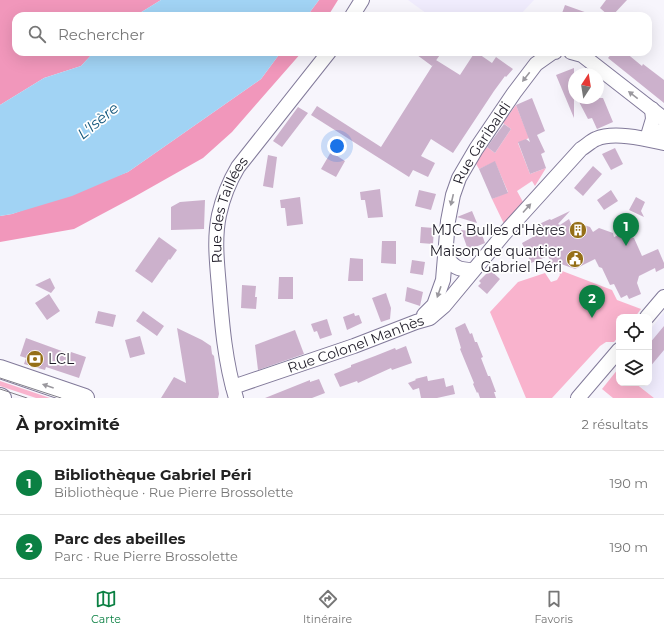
<!DOCTYPE html>
<html lang="fr">
<meta charset="utf-8">
<style>
:root{--surface:#fff;--page:#f2f2f2;--text:#222;--muted:#767676;--line:#e0e0e0;--accent:#0b8043}
body{margin:0;font-family:Montserrat,sans-serif;background:var(--page);color:var(--text)}
.controls{position:absolute;right:12px;bottom:12px;display:grid;overflow:hidden;border-radius:8px;box-shadow:0 4px 16px #0002}
.controls button{width:36px;height:36px;display:grid;place-items:center;padding:0;border:0;border-bottom:1px solid var(--line);background:var(--surface);color:var(--text);font:20px sans-serif}
.compass{position:absolute;left:568px;top:68px;width:36px;height:36px;border-radius:50%;background:var(--surface);box-shadow:0 4px 16px #0002;rotate:12deg}
.you{position:absolute;left:337px;top:146px;width:14px;height:14px;margin:-10px;border:3px solid #fff;border-radius:50%;background:#1a73e8;box-shadow:0 0 0 6px #1a73e833}
.badge{display:grid;place-items:center;width:26px;height:26px;border-radius:50%;background:var(--accent);color:#fff;font-size:13px;font-weight:700}
.pin{position:absolute;translate:-50% -33px;filter:drop-shadow(0 1px 2px #0008)}
.pin::after{content:'';position:absolute;top:21px;width:14px;height:12px;background:inherit;clip-path:polygon(0 0,100% 0,50% 100%)}
.list{margin:0;padding:0;list-style:none}
h2{display:flex;justify-content:space-between;align-items:center;height:52px;margin:0;padding:0 16px;font-size:17px}
h2 small{font-size:13px;font-weight:400;color:var(--muted)}
.list li{display:grid;grid-template-columns:26px 1fr auto;gap:12px;align-items:center;box-sizing:border-box;height:64px;padding:0 16px;border-top:1px solid var(--line)}
.list b{display:block;font-size:15px;white-space:nowrap}
.list p{margin:0;font-size:13px;white-space:nowrap;color:var(--muted)}
.list em{font-size:13px;font-style:normal;color:var(--muted)}
.icon{flex:none;width:22px;height:22px;fill:none;stroke:currentColor;stroke-width:2;stroke-linecap:round;stroke-linejoin:round}
.map{position:relative;flex:none;width:664px;height:398px;overflow:hidden}
.search{position:absolute;background:var(--surface);box-shadow:0 4px 16px #0002;left:12px;right:12px;top:12px;height:44px;display:flex;align-items:center;gap:10px;box-sizing:border-box;padding:0 14px;border-radius:12px;color:var(--muted);font-size:15px}
.sheet{height:180px;background:var(--surface)}
nav{display:flex;justify-content:space-around;align-items:center;box-sizing:border-box;height:56px;border-top:1px solid var(--line);background:var(--surface);font-size:11px;color:var(--muted)}
nav a{display:grid;justify-items:center;gap:2px}
nav .on{color:var(--accent)}
.map>svg:first-child{display:block}
.built{fill:#f0ecfd}
.green{fill:#f9b3cd}
.forest{fill:#f197bb}
.water{fill:#a1d3f4}
.building{fill:#ccb1cc}
.lines{fill:none;stroke-linecap:round;stroke-linejoin:round}
.minor-casing{stroke:#827a9a;stroke-width:16}
.major-casing{stroke:#827a9a;stroke-width:20}
.minor{stroke:#fff;stroke-width:14}
.major{stroke:#fff;stroke-width:18}
.tram{stroke:#827f89;stroke-width:1}
.oneway{fill:#9a989e}
.labels{text-anchor:middle;stroke-width:3.5;stroke-linejoin:round;paint-order:stroke}
.street-label{font-size:14px;fill:#1e1b27;stroke:#fff}
.poi-label{font-size:14px;fill:#1e1b27;stroke:#fff;text-anchor:end}
.water-label{font-size:15px;font-style:italic;fill:#175a7f;stroke:#fff}
</style>
<div class="map">
<svg width="664" height="398" viewBox="0 0 664 398">
<rect width="100%" height="100%" fill="#f7f5fc"/>
<path class="built" d="M 408,0 L 534,0 L 519,16 L 430,16 Z
M 664,312 L 664,398 L 654,398 L 636,383 L 649,383 L 649,331 Z"/>
<path class="green" d="M 516,105 L 529,138 L 518,143 L 530,174 L 546,168 L 535,186 L 532,181 L 517,191 L 523,202 L 504,224 L 492,199 L 508,192 L 495,162 L 479,169 L 475,162 L 487,147 L 495,153 L 511,129 L 503,123 Z
M 557,269 L 612,290 L 617,300 L 641,309 L 635,317 L 619,317 L 619,336 L 614,342 L 606,342 L 600,346 L 552,398 L 526,398 L 490,312 L 518,282 L 545,273 L 551,282 L 557,280 L 560,275 Z
M 618,369 L 619,383 L 635,383 L 654,398 L 613,398 L 602,389 Z
M 0,381 L 50,398 L 36,398 L 0,386 Z"/>
<path class="forest" d="M 0,0 L 161,0 L 135,16 L 16,16 L 16,52 L 94,52 L 81,66 L 44,78 L 0,105 Z
M 319,0 L 338,0 L 328,16 L 307,16 Z
M 281,52 L 302,52 L 232,132 L 203,158 L 134,197 L 74,229 L 0,242 L 0,216 L 12,214 L 128,172 L 261,79 Z"/>
<path class="water" d="M 161,0 L 319,0 L 307,16 L 135,16 Z
M 94,52 L 281,52 L 261,79 L 128,172 L 72,196 L 12,214 L 0,216 L 0,105 L 44,78 L 81,66 Z"/>
<path class="building" d="M 606,0 L 627,0 L 612,16 L 609,16 L 600,8 Z
M 565,5 L 593,15 L 593,16 L 561,16 Z
M 413,52 L 442,52 L 432,66 Z
M 475,52 L 476,52 L 492,63 L 496,57 L 513,69 L 506,77 L 505,76 L 494,91 L 453,153 L 431,139 L 421,156 L 435,163 L 428,177 L 413,170 L 409,177 L 311,115 L 317,106 L 381,147 L 436,60 L 460,75 Z
M 613,52 L 625,52 L 642,66 L 643,64 L 664,80 L 664,103 L 608,58 Z
M 574,68 L 574,118 L 556,75 Z
M 532,98 L 545,131 L 537,135 L 545,152 L 541,154 L 546,168 L 530,174 L 518,142 L 526,139 L 530,142 L 516,105 Z
M 577,98 L 603,98 L 613,122 L 597,129 L 592,118 L 588,119 Z
M 298,107 L 308,113 L 282,147 L 273,141 Z
M 504,124 L 511,129 L 495,153 L 487,147 Z
M 615,148 L 623,164 L 611,170 L 602,154 Z
M 331,152 L 345,161 L 336,177 L 321,169 Z
M 268,155 L 277,157 L 273,188 L 263,186 Z
M 495,161 L 508,193 L 492,199 L 479,169 Z
M 593,166 L 602,174 L 583,196 L 574,188 Z
M 380,189 L 383,217 L 368,218 L 365,200 L 361,200 L 360,192 Z
M 419,190 L 436,194 L 431,210 L 415,206 Z
M 611,190 L 618,201 L 604,210 L 597,200 Z
M 300,197 L 303,224 L 287,226 L 285,208 L 281,208 L 280,200 Z
M 636,197 L 645,202 L 641,211 L 644,217 L 629,210 Z
M 205,200 L 204,229 L 171,230 L 171,207 L 180,202 Z
M 472,211 L 477,223 L 457,217 Z
M 570,211 L 558,224 L 560,225 L 569,219 L 572,226 L 578,223 L 590,227 L 593,232 L 599,228 L 613,233 L 614,237 L 619,235 L 621,235 L 620,233 L 634,238 L 642,256 L 658,249 L 664,263 L 664,268 L 656,272 L 655,268 L 639,276 L 637,283 L 641,294 L 629,299 L 627,295 L 621,298 L 614,284 L 610,285 L 602,268 L 599,267 L 595,259 L 575,269 L 561,264 L 554,267 L 548,256 L 531,263 L 522,243 L 540,233 L 537,225 L 550,219 L 551,220 Z
M 421,227 L 434,228 L 433,244 L 420,243 Z
M 461,230 L 481,232 L 485,243 L 468,250 Z
M 159,237 L 177,250 L 170,260 L 169,259 L 152,283 L 135,271 Z
M 382,241 L 396,241 L 396,264 L 381,263 Z
M 350,258 L 363,259 L 363,281 L 348,281 Z
M 412,260 L 425,262 L 423,275 L 410,273 Z
M 490,270 L 500,279 L 487,294 L 478,286 L 481,283 L 479,281 Z
M 279,277 L 293,277 L 293,299 L 278,299 Z
M 50,278 L 55,288 L 51,293 L 35,285 Z
M 242,285 L 256,286 L 255,297 L 257,297 L 256,309 L 241,308 Z
M 407,287 L 423,292 L 420,306 L 405,301 Z
M 386,293 L 391,308 L 390,319 L 381,322 L 372,298 Z
M 49,294 L 60,311 L 47,320 L 35,303 Z
M 98,311 L 116,315 L 113,327 L 95,323 Z
M 143,311 L 164,326 L 157,336 L 136,321 Z
M 354,313 L 355,316 L 359,315 L 362,323 L 347,330 L 343,317 Z
M 327,319 L 332,335 L 320,339 L 317,331 L 314,332 L 311,324 Z
M 465,323 L 470,334 L 472,333 L 475,342 L 477,342 L 483,357 L 481,358 L 488,376 L 490,376 L 496,392 L 494,392 L 496,398 L 480,398 L 478,392 L 477,393 L 473,384 L 474,383 L 460,349 L 461,348 L 455,328 Z
M 664,326 L 664,350 L 649,368 L 649,344 Z
M 177,328 L 202,340 L 211,346 L 212,354 L 214,356 L 219,394 L 218,398 L 161,398 L 174,377 L 186,383 Z
M 295,330 L 304,354 L 258,370 L 255,345 Z
M 140,336 L 145,354 L 130,358 L 125,340 Z
M 26,338 L 70,354 L 71,352 L 86,357 L 79,378 L 46,367 L 45,370 L 24,364 L 26,358 L 20,356 Z
M 406,346 L 412,363 L 392,370 L 391,368 L 358,383 L 357,381 L 340,387 L 334,374 L 351,367 L 351,365 L 375,356 L 395,348 L 396,350 Z
M 427,376 L 428,381 L 444,378 L 446,387 L 453,385 L 455,394 L 437,398 L 421,398 L 419,388 L 413,390 L 408,383 L 416,380 L 415,379 Z
M 319,379 L 325,393 L 312,398 L 265,398 L 310,380 L 310,382 Z"/>
<g class="lines">
<defs>
<g id="minor">
<path d="M 352,16 L 362,0"/>
<path d="M 571,52 L 582,55 L 664,119"/>
<path d="M 647,139 L 653,119 L 652,109"/>
<path d="M 647,139 L 658,132 L 664,130"/>
<path d="M 445,254 C 453,267 457,270 473,270"/>
<path id="s1" d="M 424,315 L 434,305 L 443,280 L 448,221 L 453,195 L 459,178 L 476,149 L 514,93 L 536,64 L 553,52 L 555,52"/>
<path d="M 647,317 L 664,297"/>
<path id="s2" d="M 233,387 L 354,346 L 416,322 L 430,318 L 444,306 L 503,235 L 581,149 C 586,146 591,141 596,139 C 614,131 646,139 664,143"/>
<path id="s3" d="M 236,398 C 225,362 222,325 219,287 C 217,263 214,239 219,215 C 223,197 229,182 238,167 L 329,52"/>
<path d="M 578,398 L 619,350"/>
</g>
<path id="major" d="M 0,369 L 85,398
M 0,397 L 2,398"/>
</defs>
<use href="#minor" class="minor-casing"/>
<use href="#major" class="major-casing"/>
<use href="#minor" class="minor"/>
<use href="#major" class="major"/>
<path class="tram" d="M 0,378 L 61,398
M 0,389 L 27,398"/>
</g>
<defs><path id="oneway-solid" d="M-6-.8H1V-3.2L6.5 0L1 3.2V.8H-6Z"/></defs>
<g class="oneway">
<use href="#oneway-solid" transform="translate(526 77) rotate(128)"/>
<use href="#oneway-solid" transform="translate(633 95) rotate(-142)"/>
<use href="#oneway-solid" transform="translate(452 200) rotate(103)"/>
<use href="#oneway-solid" transform="translate(527 208) rotate(-48)"/>
<use href="#oneway-solid" transform="translate(439 292) rotate(109)"/>
<use href="#oneway-solid" transform="translate(48 386) rotate(-161)"/>
</g>
<defs>
<symbol id="building-disc" viewBox="-11 -11 22 22"><circle r="9.5" fill="#956f18" stroke="#fff"/><path d="M-4-6H4V6H1V3H-1V6H-4ZM-2.5-4.3h1.7v1.8h-1.7ZM.8-4.3h1.7v1.8H.8ZM-2.5-1h1.7V.8h-1.7ZM.8-1h1.7V.8H.8Z" fill="#fff"/></symbol>
<symbol id="civic-disc" viewBox="-11 -11 22 22"><circle r="9.5" fill="#956f18" stroke="#fff"/><path d="M-.6-6.5H3V-4.5H.6V-3L4-1V1h2V6H-6V1h2V-1L-.6-3ZM-1.2 2.5V6h2.4V2.5Z" fill="#fff"/></symbol>
<symbol id="bank-disc" viewBox="-11 -11 22 22"><circle r="9.5" fill="#956f18" stroke="#fff"/><path d="M-6-4H6V4H-6ZM0-2.3a2.3 2.3 0 1 0 0 4.6a2.3 2.3 0 1 0 0-4.6Z" fill="#fff"/></symbol>
</defs>
<g fill-rule="evenodd">
<use href="#building-disc" x="568" y="220" width="20" height="20"/>
<use href="#civic-disc" x="565" y="249" width="20" height="20"/>
<use href="#bank-disc" x="25" y="349" width="20" height="20"/>
</g>
<g class="labels">
<g class="street-label">
<text dy="5" stroke="none"><textPath href="#s1" startOffset="186">Rue Garibaldi</textPath></text>
<text dy="5" stroke="none"><textPath href="#s3" startOffset="192">Rue des Taillées</textPath></text>
<text dy="5" stroke="none"><textPath href="#s2" startOffset="130">Rue Colonel Manhès</textPath></text>
</g>
<g class="poi-label">
<text x="565" y="235">MJC Bulles d'Hères</text>
<text x="562" y="256">Maison de quartier<tspan x="562" dy="16">Gabriel Péri</tspan></text>
<text x="48" y="364" text-anchor="start">LCL</text>
</g>
<g class="water-label">
<text transform="translate(98 121) rotate(-39)" y="5">L'Isère</text>
</g>
</g>
</svg>
<div class="controls">
<button><svg class="icon" aria-label="locate" viewBox="0 0 24 24"><circle cx="12" cy="12" r="6"/><path d="M12 2v4M12 18v4M2 12h4M18 12h4"/></svg></button>
<button><svg class="icon" aria-label="layers" viewBox="0 0 24 24"><path d="M12 4l9 5-9 5-9-5zM3 14l9 5 9-5"/></svg></button>
</div>
<svg class="compass" viewBox="-18 -18 36 36"><path d="M0-13l5 13h-10z" fill="#e53935"/><path d="M0 13l5-13h-10z" fill="#767676"/></svg>
<div class="you"></div>
<div class="pin badge" style="left:626px;top:246px">1</div>
<div class="pin badge" style="left:592px;top:318px">2</div>
<div class="search"><svg class="icon" aria-label="search" viewBox="0 0 24 24"><circle cx="10" cy="10" r="6"/><path d="M15 15l6 6"/></svg>Rechercher</div>
</div>
<section class="sheet">
<h2>À proximité<small>2 résultats</small></h2>
<ul class="list">
<li><span class="badge">1</span><div><b>Bibliothèque Gabriel Péri</b><p>Bibliothèque · Rue Pierre Brossolette</p></div><em>190 m</em></li>
<li><span class="badge">2</span><div><b>Parc des abeilles</b><p>Parc · Rue Pierre Brossolette</p></div><em>190 m</em></li>
</ul>
</section>
<nav>
<a class="on"><svg class="icon" aria-label="map" viewBox="0 0 24 24"><path d="M3 6l6-2 6 2 6-2v14l-6 2-6-2-6 2zM9 4v14M15 6v14"/></svg>Carte</a>
<a><svg class="icon" aria-label="directions" viewBox="0 0 24 24"><path d="M12 3l9 9-9 9-9-9zM9 14v-3h6M13 9l2 2-2 2"/></svg>Itinéraire</a>
<a><svg class="icon" aria-label="saved" viewBox="0 0 24 24"><path d="M7 4h10v16l-5-4-5 4z"/></svg>Favoris</a>
</nav>
